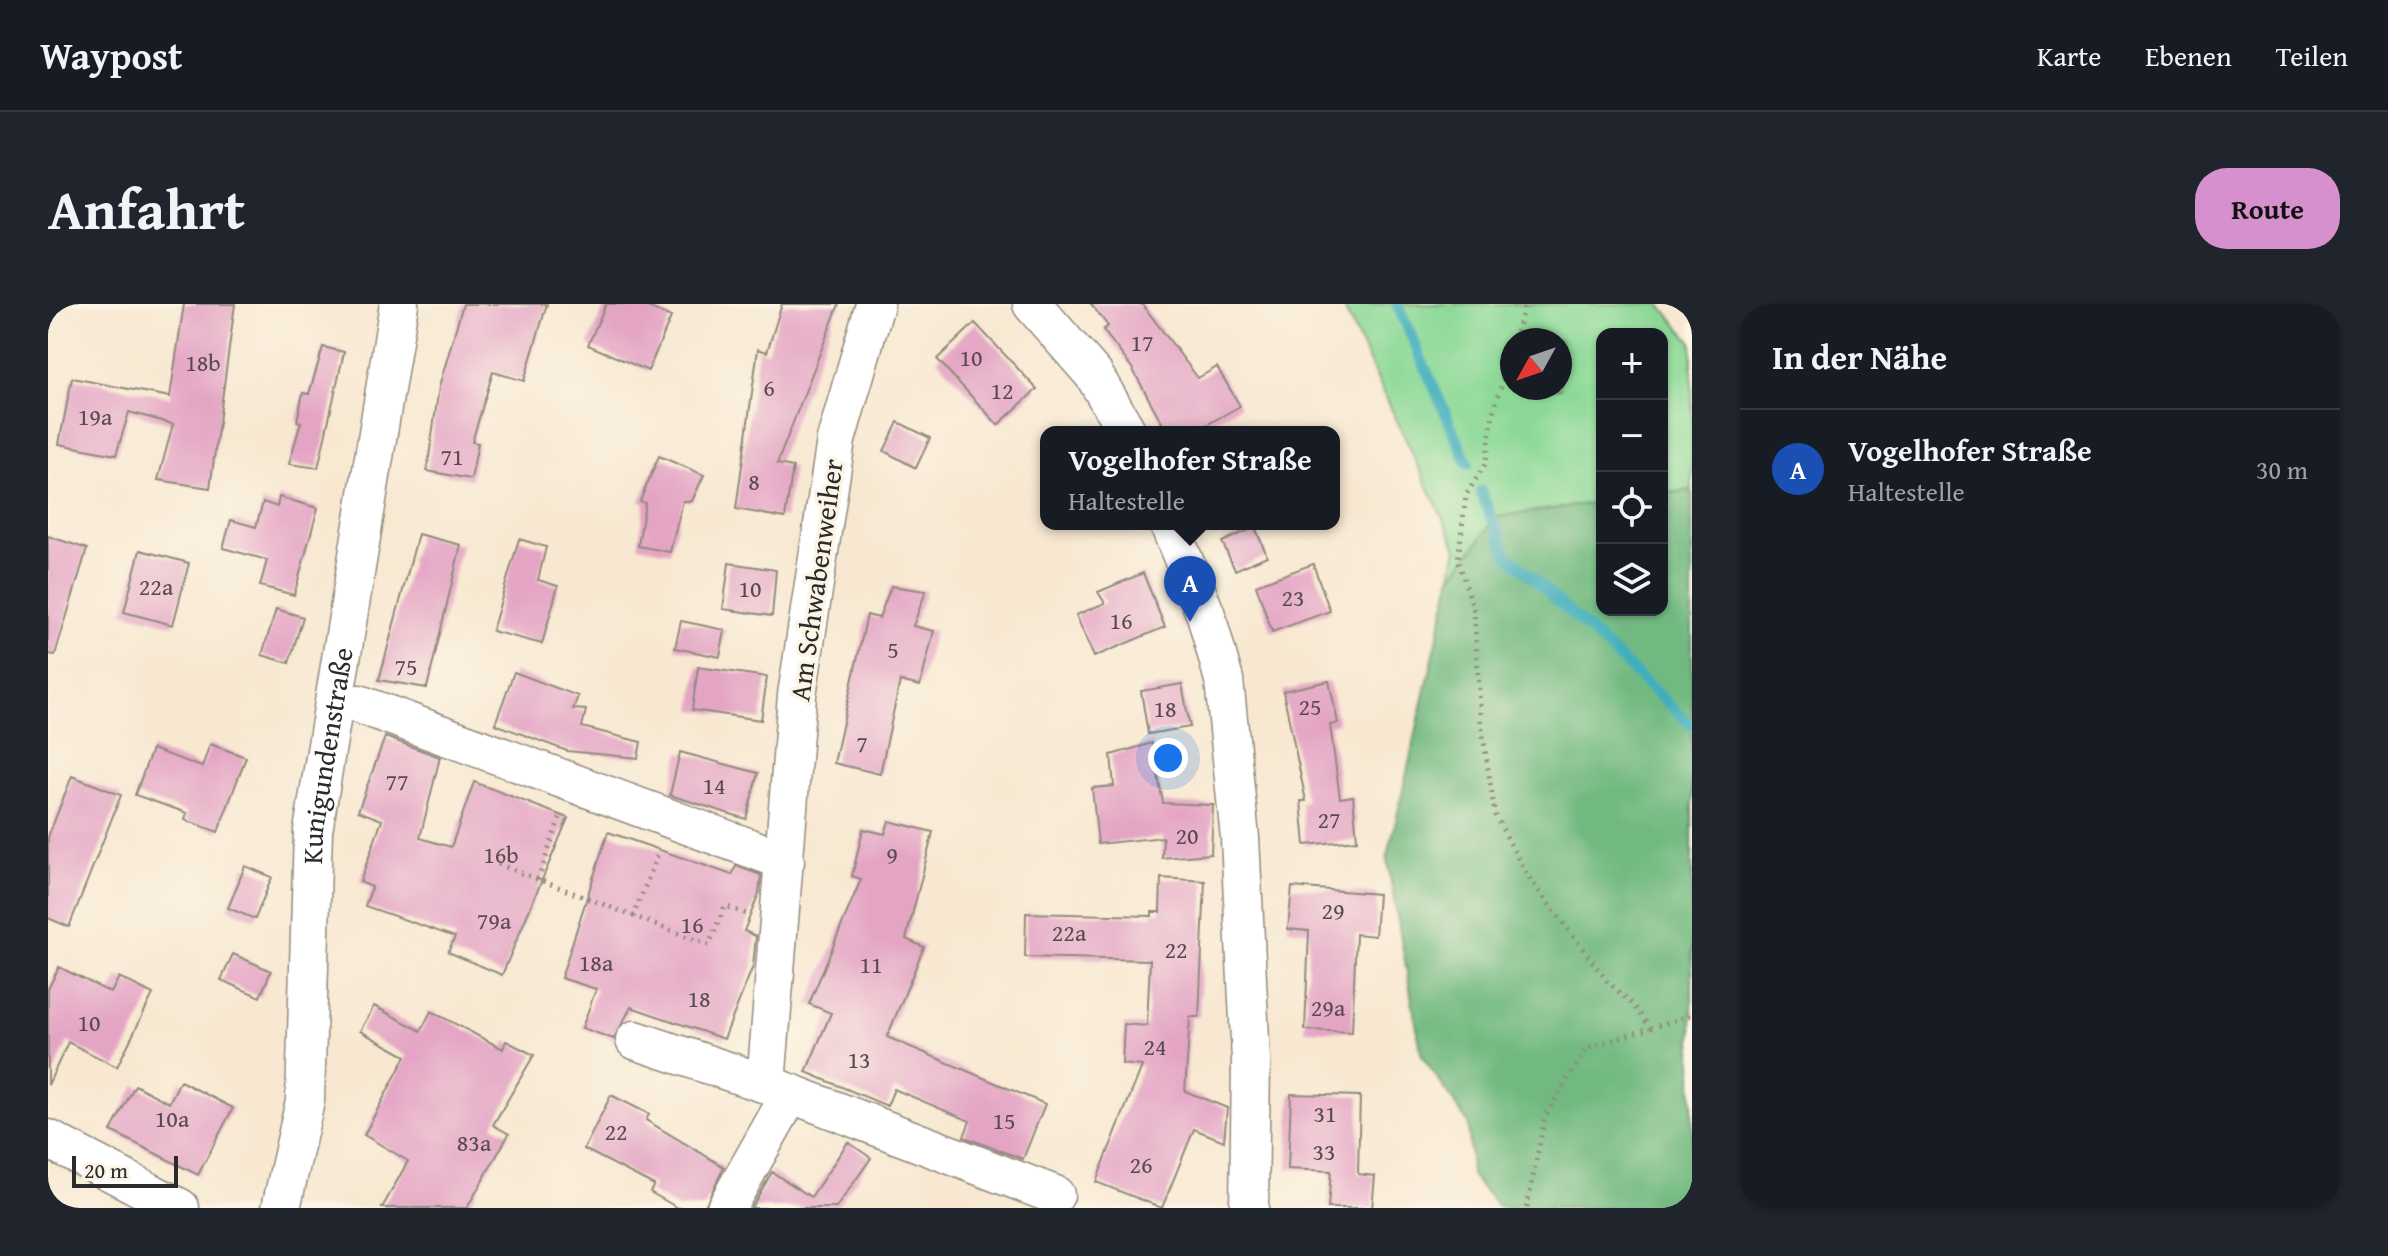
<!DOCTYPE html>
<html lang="de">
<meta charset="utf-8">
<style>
:root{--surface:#171b24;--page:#20242c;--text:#f1f3f6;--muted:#9ea1a6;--line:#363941;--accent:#d690ce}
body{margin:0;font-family:"Gentium Book Plus",serif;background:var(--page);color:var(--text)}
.controls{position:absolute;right:24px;top:24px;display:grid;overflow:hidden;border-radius:16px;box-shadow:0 2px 6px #0004}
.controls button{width:72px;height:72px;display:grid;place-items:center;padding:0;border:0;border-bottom:2px solid var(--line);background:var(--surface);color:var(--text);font:40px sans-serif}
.compass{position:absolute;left:1452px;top:24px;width:72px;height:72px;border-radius:50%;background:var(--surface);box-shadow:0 2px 6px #0004;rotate:230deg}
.scale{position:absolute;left:24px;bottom:20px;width:106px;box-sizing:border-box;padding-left:8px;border:4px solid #2b2b2b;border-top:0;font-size:22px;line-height:28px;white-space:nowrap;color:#2b2b2b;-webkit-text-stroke:6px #fcf5e5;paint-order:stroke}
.you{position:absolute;left:1120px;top:454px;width:28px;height:28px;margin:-20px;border:6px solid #fff;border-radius:50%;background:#1a73e8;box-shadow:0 0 0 12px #1a73e833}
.badge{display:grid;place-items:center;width:52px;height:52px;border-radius:50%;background:var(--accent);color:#fff;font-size:26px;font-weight:700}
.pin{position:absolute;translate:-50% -66px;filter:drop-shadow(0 2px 4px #0008)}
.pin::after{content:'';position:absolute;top:42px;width:28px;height:24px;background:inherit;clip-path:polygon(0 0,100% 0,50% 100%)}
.popup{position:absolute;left:992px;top:122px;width:300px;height:104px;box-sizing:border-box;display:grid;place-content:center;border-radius:16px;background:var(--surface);filter:drop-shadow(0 2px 6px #0005);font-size:26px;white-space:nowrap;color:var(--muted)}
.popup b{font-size:30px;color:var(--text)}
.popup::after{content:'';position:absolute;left:50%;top:100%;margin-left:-16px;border:16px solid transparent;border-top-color:var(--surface)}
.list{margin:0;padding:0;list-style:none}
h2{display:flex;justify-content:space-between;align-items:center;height:104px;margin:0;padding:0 32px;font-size:34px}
h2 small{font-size:26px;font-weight:400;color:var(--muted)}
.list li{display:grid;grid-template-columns:52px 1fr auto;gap:24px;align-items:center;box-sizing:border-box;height:120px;padding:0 32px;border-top:2px solid var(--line)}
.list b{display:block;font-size:30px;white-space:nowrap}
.list p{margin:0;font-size:26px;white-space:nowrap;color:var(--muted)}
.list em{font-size:26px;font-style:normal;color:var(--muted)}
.icon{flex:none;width:44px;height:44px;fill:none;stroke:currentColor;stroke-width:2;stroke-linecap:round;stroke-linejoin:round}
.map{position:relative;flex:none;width:1644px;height:904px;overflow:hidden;border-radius:32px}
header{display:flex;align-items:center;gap:48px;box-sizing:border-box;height:112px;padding:0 40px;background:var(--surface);border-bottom:2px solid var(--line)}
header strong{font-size:38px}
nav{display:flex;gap:44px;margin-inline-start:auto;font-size:28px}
.intro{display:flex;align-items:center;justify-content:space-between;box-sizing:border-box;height:192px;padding:0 48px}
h1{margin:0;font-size:56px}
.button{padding:20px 36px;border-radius:32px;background:var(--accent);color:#111;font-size:28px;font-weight:700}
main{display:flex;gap:48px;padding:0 48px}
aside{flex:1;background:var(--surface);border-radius:32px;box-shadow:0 2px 6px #0004}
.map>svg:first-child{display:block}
.green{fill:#8cd997;stroke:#5c8261;stroke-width:2;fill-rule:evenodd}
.forest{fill:#71b980;stroke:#4e7256;stroke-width:2}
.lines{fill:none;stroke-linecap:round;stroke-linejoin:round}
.stream{stroke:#40aebc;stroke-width:11}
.building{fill:#e4a5c5}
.minor-casing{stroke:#928a7e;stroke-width:41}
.path{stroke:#928a7e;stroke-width:5;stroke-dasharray:2 6;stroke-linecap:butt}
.minor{stroke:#fff;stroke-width:38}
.labels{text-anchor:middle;stroke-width:7;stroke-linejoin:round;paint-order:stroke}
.number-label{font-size:24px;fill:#594a52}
.street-label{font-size:28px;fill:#2b2b2b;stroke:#fcf5e5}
</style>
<header>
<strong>Waypost</strong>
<nav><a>Karte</a><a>Ebenen</a><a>Teilen</a></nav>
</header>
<div class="intro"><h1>Anfahrt</h1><a class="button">Route</a></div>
<main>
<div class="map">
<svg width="1644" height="904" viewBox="0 0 1644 904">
<rect width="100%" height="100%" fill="#fcf5e5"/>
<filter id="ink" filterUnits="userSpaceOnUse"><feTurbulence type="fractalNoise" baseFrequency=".0125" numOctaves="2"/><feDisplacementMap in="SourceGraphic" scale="16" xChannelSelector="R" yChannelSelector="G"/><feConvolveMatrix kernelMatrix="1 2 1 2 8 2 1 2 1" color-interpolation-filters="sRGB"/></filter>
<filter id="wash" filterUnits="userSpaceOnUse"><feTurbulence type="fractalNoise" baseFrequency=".006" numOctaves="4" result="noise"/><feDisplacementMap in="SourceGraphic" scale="32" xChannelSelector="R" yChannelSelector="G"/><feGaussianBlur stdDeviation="1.8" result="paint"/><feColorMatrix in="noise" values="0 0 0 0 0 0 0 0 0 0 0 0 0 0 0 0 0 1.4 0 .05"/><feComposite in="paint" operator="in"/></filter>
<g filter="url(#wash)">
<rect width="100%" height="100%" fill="#f8e8d1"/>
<path class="green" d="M 1294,0 L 1612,0 L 1644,38 L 1644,186 L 1614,190 L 1614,30 L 1554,30 L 1554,198 L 1449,213 L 1403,275 L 1409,244 ZM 1464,36 L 1512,36 L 1512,84 L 1464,84 Z"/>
<path class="forest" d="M 1644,186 L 1644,904 L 1451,904 L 1423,871 L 1420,819 L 1374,752 L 1339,556 L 1403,275 L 1448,213 L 1554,198 L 1554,306 L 1614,306 L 1614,190 Z"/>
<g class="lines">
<path class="stream" d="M 1349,0 L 1420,160
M 1433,187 L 1445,218
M 1448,223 L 1459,250 L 1644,422"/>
</g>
<g id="blocks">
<path class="building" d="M 136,0 L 187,0 L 162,184 L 110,176 L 125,120 L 81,108 L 68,151 L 11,140 L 24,74 L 122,93 Z
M 415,0 L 499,0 L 476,77 L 445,68 L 424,138 L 430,139 L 423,175 L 379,167 L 391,83 Z
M 558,0 L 593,0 L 623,13 L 600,67 L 540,41 Z
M 734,0 L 791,0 L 729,160 L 745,163 L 737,214 L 688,205 L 710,45 L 719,48 Z
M 1043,0 L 1094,0 L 1150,74 L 1169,63 L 1192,102 L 1146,128 L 1119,128 L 1084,64 L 1055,26 L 1060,22 Z
M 927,19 L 989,85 L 950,121 L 889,55 Z
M 275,43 L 296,48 L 270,164 L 241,160 L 253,118 L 249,117 L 255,89 L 261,90 Z
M 850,118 L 882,134 L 868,164 L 836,147 Z
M 611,152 L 656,171 L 644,197 L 635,197 L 622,248 L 590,242 L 597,199 L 592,197 Z
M 231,193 L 270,204 L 246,291 L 212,282 L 219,256 L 175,244 L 183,216 L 208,223 L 215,198 L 229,203 Z
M 1207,223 L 1219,252 L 1187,266 L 1174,238 Z
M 370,230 L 413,241 L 379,384 L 331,376 Z
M 0,232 L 39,245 L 7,351 L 0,350 Z
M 471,235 L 498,243 L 490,276 L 510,282 L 494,340 L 444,327 Z
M 92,246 L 141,259 L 125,321 L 76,308 Z
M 681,259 L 728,266 L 724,312 L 675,305 Z
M 1265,260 L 1282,307 L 1224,328 L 1208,281 Z
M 1095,269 L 1117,323 L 1046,353 L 1028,311 L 1057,299 L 1050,288 Z
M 843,282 L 878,287 L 865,322 L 886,327 L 872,382 L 852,377 L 832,470 L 786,459 L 819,311 L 831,314 Z
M 228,305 L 255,313 L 241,359 L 214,351 Z
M 633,317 L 677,326 L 672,353 L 627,344 Z
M 650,363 L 719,373 L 713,416 L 644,406 Z
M 466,368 L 530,392 L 525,405 L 538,406 L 534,423 L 593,438 L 590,454 L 519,447 L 447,420 Z
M 1281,377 L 1290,419 L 1282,421 L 1292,494 L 1305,492 L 1309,536 L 1257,541 L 1253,497 L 1258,497 L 1235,387 Z
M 1134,380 L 1142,423 L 1100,430 L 1093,387 Z
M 337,433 L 392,453 L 372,534 L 403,543 L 426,478 L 520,514 L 454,671 L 400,648 L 407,633 L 317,602 L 324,583 L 312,578 L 334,516 L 310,507 Z
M 1104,439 L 1115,499 L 1165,501 L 1163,550 L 1114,554 L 1115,533 L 1050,540 L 1044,484 L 1066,482 L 1063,451 Z
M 162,440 L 198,453 L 170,528 L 137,516 L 139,509 L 87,491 L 104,445 L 154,463 Z
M 632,448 L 710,469 L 698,515 L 622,491 Z
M 24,472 L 73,491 L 21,623 L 0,614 L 0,533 Z
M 841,517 L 885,528 L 858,635 L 876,643 L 839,733 L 997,800 L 975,855 L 916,833 L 922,817 L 846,785 L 839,802 L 758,768 L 783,709 L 761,700 L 813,575 L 804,572 L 815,525 L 837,530 Z
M 560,528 L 684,571 L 688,562 L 713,571 L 711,589 L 696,627 L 708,632 L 705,662 L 676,735 L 583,703 L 566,735 L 534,724 L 548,685 L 513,674 Z
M 197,562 L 224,573 L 207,615 L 180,604 Z
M 1113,574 L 1157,577 L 1151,713 L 1142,713 L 1137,787 L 1179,804 L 1176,837 L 1146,825 L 1114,904 L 1048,878 L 1094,762 L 1074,760 L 1076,720 L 1099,722 L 1102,656 L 977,653 L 978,609 L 1104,612 L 1104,608 L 1112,608 Z
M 1244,583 L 1330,590 L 1327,632 L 1308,630 L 1304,728 L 1257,726 L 1261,627 L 1240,625 Z
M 185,650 L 223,667 L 212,693 L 173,676 Z
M 11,663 L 63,689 L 71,673 L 105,690 L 69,763 L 20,738 L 0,781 L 0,685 Z
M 326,702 L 373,727 L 383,707 L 455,745 L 458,737 L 486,751 L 445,821 L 461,830 L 419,904 L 334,904 L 360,857 L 316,831 L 358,752 L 312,727 Z
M 132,777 L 185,804 L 150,871 L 63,827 L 87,781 L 121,799 Z
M 1243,790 L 1312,792 L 1310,870 L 1327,872 L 1324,904 L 1280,904 L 1283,867 L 1240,865 Z
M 563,791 L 601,810 L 598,816 L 676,863 L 656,904 L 630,904 L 602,888 L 606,881 L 536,845 Z
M 800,838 L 823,854 L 788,904 L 703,904 L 724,868 L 763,893 Z"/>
</g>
</g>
<g filter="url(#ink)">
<use href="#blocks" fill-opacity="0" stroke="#928a7e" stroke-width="2"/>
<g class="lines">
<defs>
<g id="minor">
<path d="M 827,0 L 788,136 L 749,391 L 718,780 L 1007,891"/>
<path d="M 984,0 L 1046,71 L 1079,128"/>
<path d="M 1121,220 L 1158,311 L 1176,376 L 1192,534 L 1203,757 L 1201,904"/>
<path d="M 311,400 L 737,557"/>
<path d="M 587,736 L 718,780"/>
<path d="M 0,835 L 132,904"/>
<path id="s1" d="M 233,904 L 257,797 L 265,527 L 351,0"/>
<path d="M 678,904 L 743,789"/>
</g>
</defs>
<use href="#minor" class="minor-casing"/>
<path class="path" d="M 1633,0 L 1644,12
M 1466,36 L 1477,0
M 1464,44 L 1445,109 L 1438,159 L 1418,191 L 1410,256 L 1426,307 L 1433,418 L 1447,511 L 1479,571 L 1559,677 L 1584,700 L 1603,724
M 450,560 L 661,641 L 677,602 L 698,610
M 490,576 L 513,510
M 585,613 L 610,550
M 1479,904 L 1497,812 L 1539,744 L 1644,711"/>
<use href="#minor" class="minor"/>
</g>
</g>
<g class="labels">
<g class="number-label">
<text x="1094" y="47">17</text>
<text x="923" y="62">10</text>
<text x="155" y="67">18b</text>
<text x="721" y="92">6</text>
<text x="954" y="95">12</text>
<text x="47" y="121">19a</text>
<text x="404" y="161">71</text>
<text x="706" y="186">8</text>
<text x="108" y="291">22a</text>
<text x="702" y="293">10</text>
<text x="1245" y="302">23</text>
<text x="1073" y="325">16</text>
<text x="845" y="354">5</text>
<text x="358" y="371">75</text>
<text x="1262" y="411">25</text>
<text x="1117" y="413">18</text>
<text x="814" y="448">7</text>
<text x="349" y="486">77</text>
<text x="666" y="490">14</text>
<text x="1281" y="524">27</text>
<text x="1139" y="540">20</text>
<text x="453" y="559">16b</text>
<text x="844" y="559">9</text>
<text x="1285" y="615">29</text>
<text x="446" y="625">79a</text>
<text x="644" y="629">16</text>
<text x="1021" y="637">22a</text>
<text x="1128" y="654">22</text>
<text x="548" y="667">18a</text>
<text x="823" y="669">11</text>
<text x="651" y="703">18</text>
<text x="1280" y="712">29a</text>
<text x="41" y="727">10</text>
<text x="1107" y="751">24</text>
<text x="811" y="764">13</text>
<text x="1277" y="818">31</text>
<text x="124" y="823">10a</text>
<text x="956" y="825">15</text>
<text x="568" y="836">22</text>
<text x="426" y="847">83a</text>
<text x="1276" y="856">33</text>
<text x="1093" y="869">26</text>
</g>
<g class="street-label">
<text transform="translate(768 276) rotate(-82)" y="10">Am Schwabenweiher</text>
<text dy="10" stroke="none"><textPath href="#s1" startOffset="456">Kunigundenstraße</textPath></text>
</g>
</g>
</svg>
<div class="controls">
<button>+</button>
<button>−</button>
<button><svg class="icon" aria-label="locate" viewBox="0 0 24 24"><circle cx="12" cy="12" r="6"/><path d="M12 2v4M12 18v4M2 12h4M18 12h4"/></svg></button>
<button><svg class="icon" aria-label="layers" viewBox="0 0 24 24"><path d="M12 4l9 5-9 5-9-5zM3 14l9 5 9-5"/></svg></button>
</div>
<svg class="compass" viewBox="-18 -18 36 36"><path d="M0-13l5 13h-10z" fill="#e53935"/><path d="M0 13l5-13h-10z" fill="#9ea1a6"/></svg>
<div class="scale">20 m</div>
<div class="you"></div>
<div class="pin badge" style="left:1142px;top:318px;background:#1a4fb4">A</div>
<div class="popup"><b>Vogelhofer Straße</b>Haltestelle</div>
</div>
<aside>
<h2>In der Nähe<small></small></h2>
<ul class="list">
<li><span class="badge" style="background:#1a4fb4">A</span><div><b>Vogelhofer Straße</b><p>Haltestelle</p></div><em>30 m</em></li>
</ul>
</aside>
</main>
